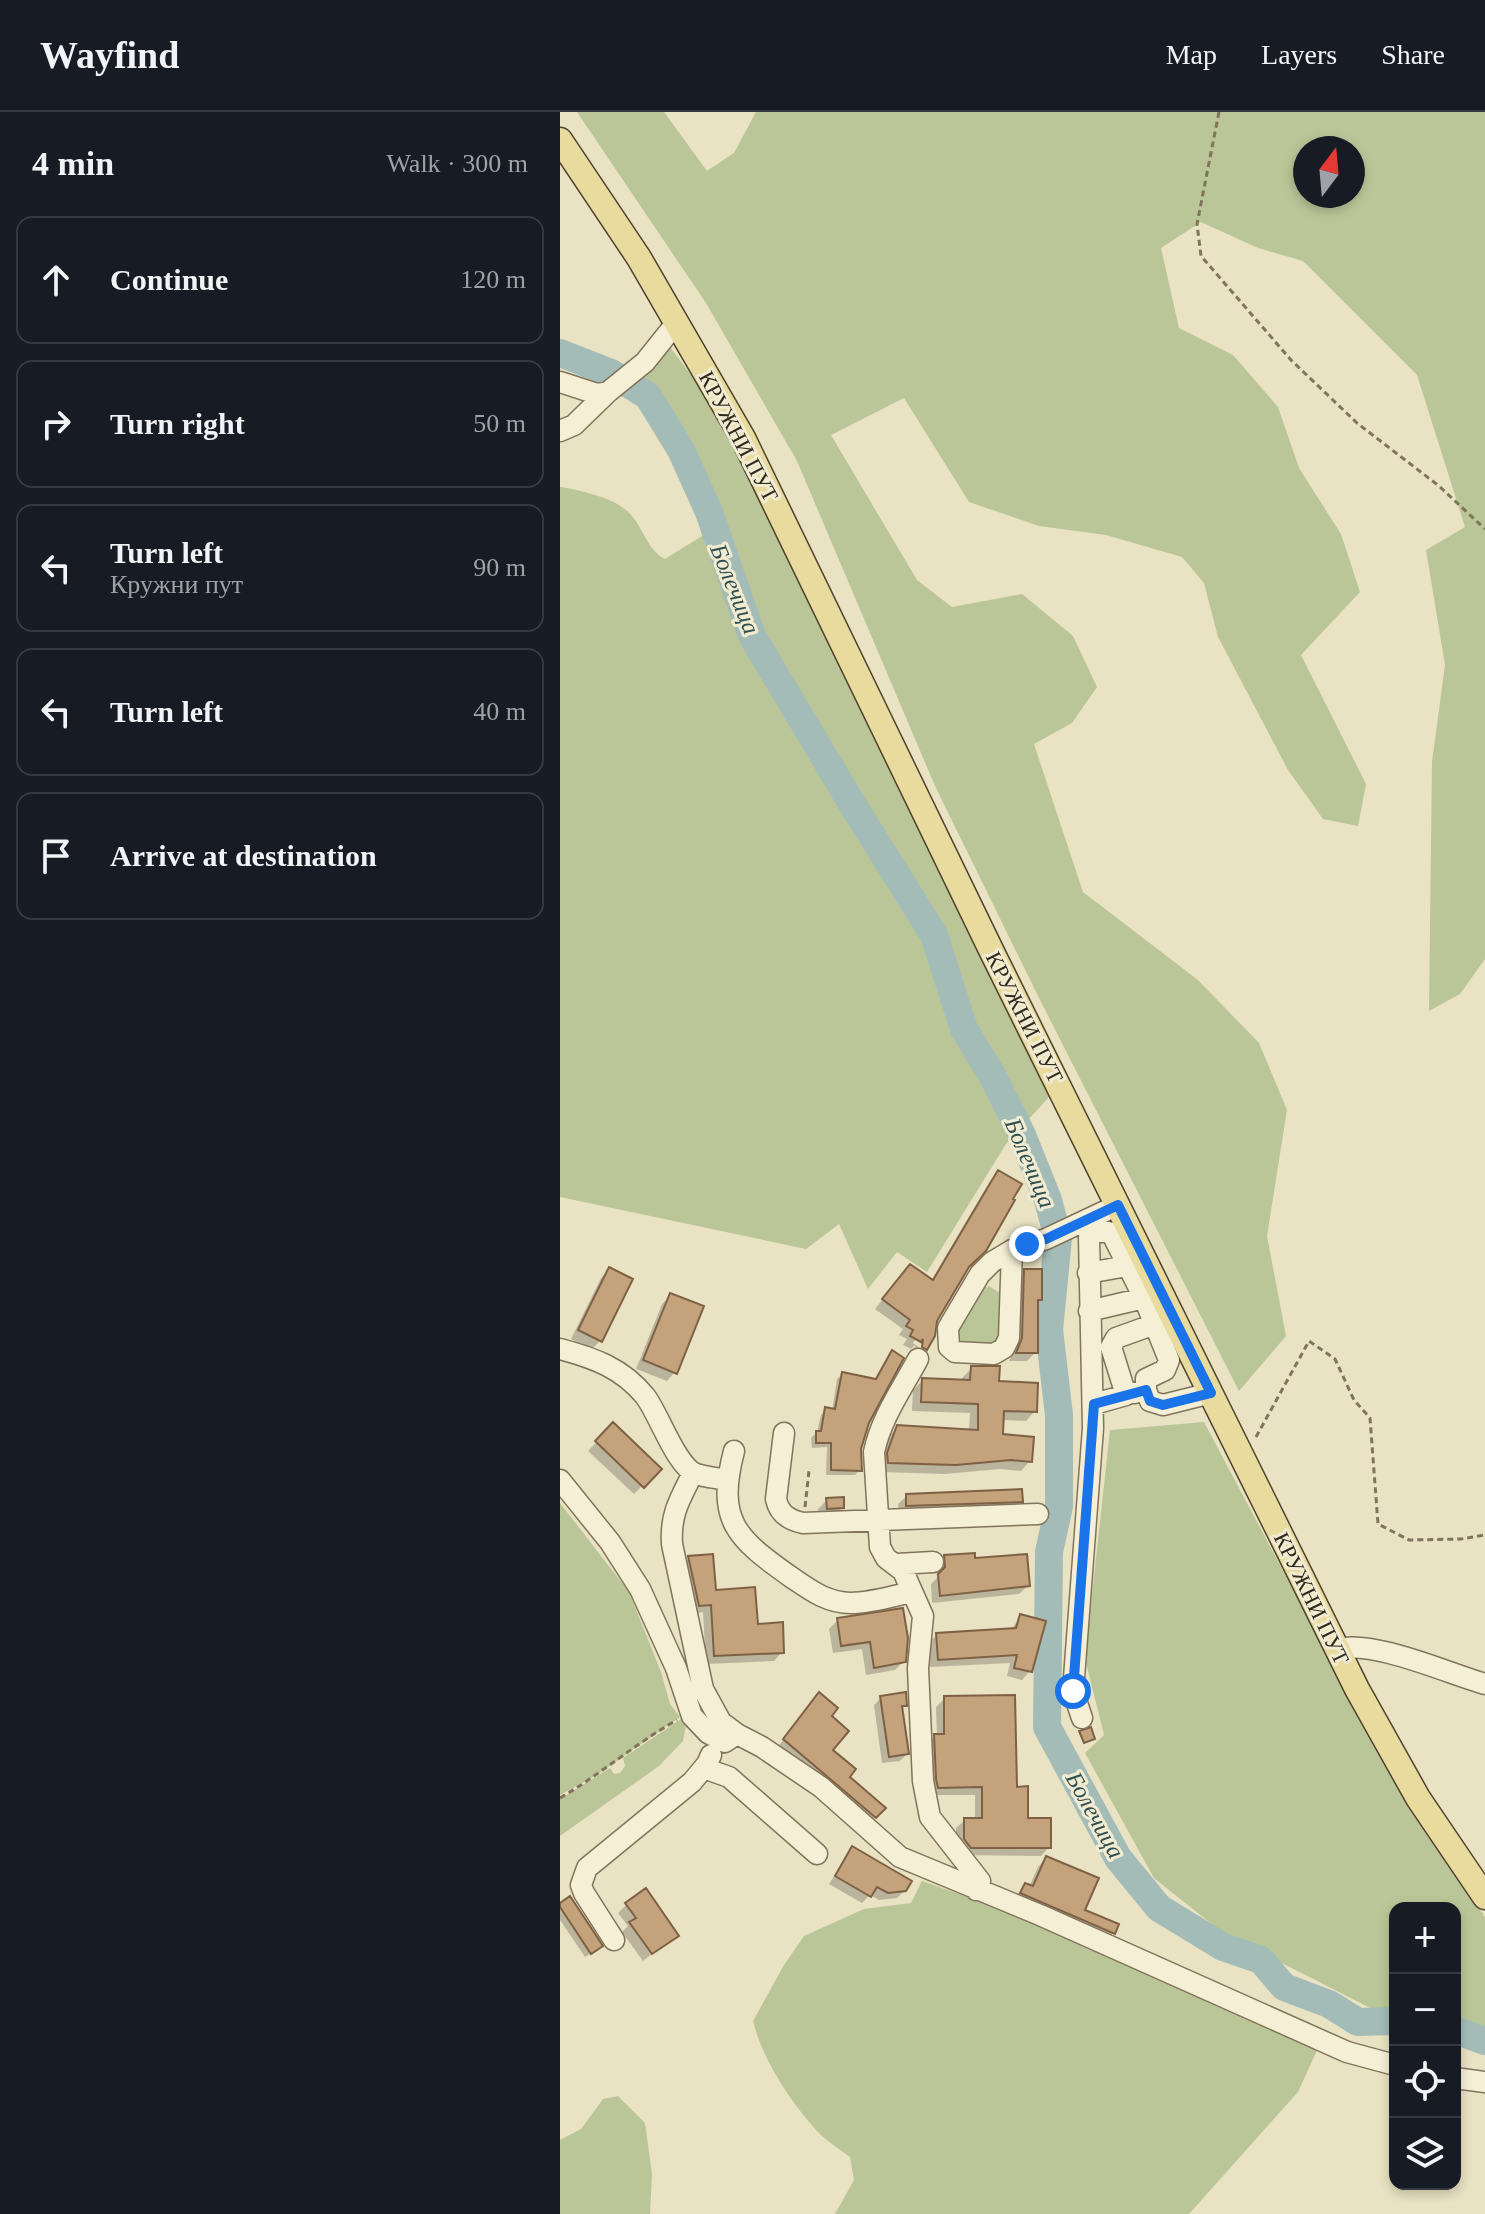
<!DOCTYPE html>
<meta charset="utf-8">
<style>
:root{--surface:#171b24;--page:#242831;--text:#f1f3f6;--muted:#9ea1a6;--line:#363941}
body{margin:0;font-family:"Times New Roman",serif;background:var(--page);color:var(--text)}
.controls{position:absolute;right:24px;bottom:24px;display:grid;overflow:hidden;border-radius:16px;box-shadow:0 4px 12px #0003}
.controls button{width:72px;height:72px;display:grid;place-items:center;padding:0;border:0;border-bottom:2px solid var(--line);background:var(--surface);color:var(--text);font:40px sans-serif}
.compass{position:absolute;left:733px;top:24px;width:72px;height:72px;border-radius:50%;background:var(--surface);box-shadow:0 4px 12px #0003;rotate:16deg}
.stop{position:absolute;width:24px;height:24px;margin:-18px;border:6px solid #1a73e8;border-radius:50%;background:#fff}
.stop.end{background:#1a73e8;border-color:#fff;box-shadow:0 2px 8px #0008}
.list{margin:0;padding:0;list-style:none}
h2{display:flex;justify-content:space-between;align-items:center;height:104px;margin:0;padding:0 32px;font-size:34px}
h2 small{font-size:26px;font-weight:400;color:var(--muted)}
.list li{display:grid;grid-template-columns:52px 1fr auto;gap:24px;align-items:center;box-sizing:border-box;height:128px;margin:0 16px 16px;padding:0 16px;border:2px solid var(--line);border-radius:16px}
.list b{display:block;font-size:30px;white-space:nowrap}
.list p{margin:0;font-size:26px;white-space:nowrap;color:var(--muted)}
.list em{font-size:26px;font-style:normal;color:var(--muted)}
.icon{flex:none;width:44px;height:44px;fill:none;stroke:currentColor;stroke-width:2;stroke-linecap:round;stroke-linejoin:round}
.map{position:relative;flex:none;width:925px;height:2102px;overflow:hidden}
header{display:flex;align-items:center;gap:48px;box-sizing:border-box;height:112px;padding:0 40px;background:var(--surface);border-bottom:2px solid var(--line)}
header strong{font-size:38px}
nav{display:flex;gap:44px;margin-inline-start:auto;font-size:28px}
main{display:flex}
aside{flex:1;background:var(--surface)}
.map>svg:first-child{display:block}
.green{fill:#bbc698;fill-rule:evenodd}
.shadow{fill:#0003}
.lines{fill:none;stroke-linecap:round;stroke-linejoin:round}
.river{stroke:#a4bcb8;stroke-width:28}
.building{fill:#c3a27c;stroke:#7e6144;stroke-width:2}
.minor-casing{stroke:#81745c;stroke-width:23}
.major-casing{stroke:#4f422f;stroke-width:27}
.path{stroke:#81745c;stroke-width:3;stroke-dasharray:6 4;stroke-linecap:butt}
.minor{stroke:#f5efd5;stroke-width:20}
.major{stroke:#e9da9e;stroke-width:24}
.route{stroke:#1a73e8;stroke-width:10}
.labels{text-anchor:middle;stroke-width:6;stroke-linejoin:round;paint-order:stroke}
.street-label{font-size:22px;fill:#332a1e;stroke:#f1ebd1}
.water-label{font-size:24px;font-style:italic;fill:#2f4f51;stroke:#f1ebd1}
</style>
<header>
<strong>Wayfind</strong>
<nav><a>Map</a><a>Layers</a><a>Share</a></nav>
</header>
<main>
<aside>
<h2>4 min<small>Walk · 300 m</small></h2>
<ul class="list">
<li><svg class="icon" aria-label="ahead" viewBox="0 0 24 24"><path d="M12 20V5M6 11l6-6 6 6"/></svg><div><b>Continue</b></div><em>120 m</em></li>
<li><svg class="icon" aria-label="right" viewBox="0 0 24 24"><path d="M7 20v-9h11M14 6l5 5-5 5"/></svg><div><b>Turn right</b></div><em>50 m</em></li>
<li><svg class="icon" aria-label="left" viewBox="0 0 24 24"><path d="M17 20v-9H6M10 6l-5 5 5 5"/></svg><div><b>Turn left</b><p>Кружни пут</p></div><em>90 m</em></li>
<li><svg class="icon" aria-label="left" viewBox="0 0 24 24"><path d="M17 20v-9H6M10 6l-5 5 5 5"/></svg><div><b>Turn left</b></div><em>40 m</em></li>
<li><svg class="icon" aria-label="arrive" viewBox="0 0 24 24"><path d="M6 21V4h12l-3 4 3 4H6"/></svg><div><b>Arrive at destination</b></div></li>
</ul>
</aside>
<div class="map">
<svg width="925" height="2102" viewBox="0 0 925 2102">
<rect width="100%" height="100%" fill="#e9e2c3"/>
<path class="green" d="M 17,0 L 104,0 L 147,59 L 174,41 L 196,0 L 925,0 L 925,847 L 900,882 L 869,899 L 872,650 L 885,553 L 866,438 L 905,415 L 857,263 L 743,149 L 698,136 L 641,110 L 601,136 L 619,216 L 673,243 L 718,295 L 739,356 L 781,422 L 800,480 L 741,543 L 806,672 L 798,714 L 763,707 L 728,658 L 658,525 L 644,471 L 622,445 L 546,423 L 479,414 L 409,390 L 344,286 L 271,323 L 357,468 L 392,495 L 462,482 L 513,524 L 537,575 L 512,611 L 474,632 L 523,780 L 638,868 L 699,931 L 727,998 L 707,1124 L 726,1224 L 679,1279 L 479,886 L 375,674 L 237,349 L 146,191 ZM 745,36 L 793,36 L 793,84 L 745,84 Z
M 109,234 L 132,264 L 173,332 L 490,984 L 446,1032 L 367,1160 L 337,1140 L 308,1177 L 279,1112 L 246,1137 L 0,1085 L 0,375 C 19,378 51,385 66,398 C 83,412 86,438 105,447 L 142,424 L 132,378 L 81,287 L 60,278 Z
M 429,1174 L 440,1181 L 445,1219 L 433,1235 L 406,1234 L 400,1228 L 397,1215 L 421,1177 Z
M 644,1310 L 841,1681 L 925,1805 L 925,1915 L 895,1906 L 895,1796 L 835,1796 L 835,1904 L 826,1904 L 663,1821 L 594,1766 L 525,1641 L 544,1623 L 525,1547 L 550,1318 Z
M 0,1391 L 69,1480 L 101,1560 L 110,1592 L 120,1605 L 35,1664 L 0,1683 Z
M 121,1607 L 126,1613 L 123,1629 L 99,1654 L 0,1724 L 0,1687 L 50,1656 L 54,1662 L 60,1661 L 65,1654 L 63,1646 Z
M 362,1769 L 471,1807 L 758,1936 L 738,1980 L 629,2102 L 275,2102 L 294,2068 L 290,2045 C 279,2037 265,2028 256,2018 C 230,1989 202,1947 193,1909 L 224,1853 L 244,1824 L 304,1797 L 351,1791 Z
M 58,1984 L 85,2011 L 92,2062 L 90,2102 L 0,2102 L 0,2028 L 21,2017 L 43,1987 Z"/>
<path class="shadow" d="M 438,1061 L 407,1154 L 375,1209 L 366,1235 L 355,1228 L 353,1231 L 364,1239 L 357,1245 L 355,1244 L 355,1233 L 351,1237 L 343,1233 L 347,1227 L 339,1223 L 343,1217 L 315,1197 L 342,1163 L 371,1169 L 430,1069 Z
M 49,1157 L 40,1229 L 32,1237 L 11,1227 L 41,1166 Z
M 465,1159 L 480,1187 L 476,1192 L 476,1240 L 467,1249 L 449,1249 L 454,1237 L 457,1168 Z
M 111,1183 L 115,1260 L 107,1269 L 76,1257 L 102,1192 Z
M 332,1241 L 299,1337 L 300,1358 L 295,1363 L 266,1363 L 267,1335 L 252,1336 L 251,1326 L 257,1320 L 261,1303 L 266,1297 L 272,1299 L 277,1267 L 283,1262 L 314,1268 Z
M 412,1256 L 475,1299 L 466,1309 L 442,1308 L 441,1324 L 470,1349 L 461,1359 L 440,1357 L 385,1362 L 319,1360 L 328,1325 L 338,1315 L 409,1319 L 410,1301 L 352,1299 L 353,1278 L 363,1268 L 402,1270 L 402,1266 Z
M 53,1313 L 99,1357 L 74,1382 L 28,1339 Z
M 347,1384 L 461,1389 L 452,1397 L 339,1402 L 338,1392 Z
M 267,1388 L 282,1396 L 274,1404 L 259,1405 L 258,1397 Z
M 385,1445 L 414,1448 L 468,1474 L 459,1482 L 372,1491 L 371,1472 L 377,1466 L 376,1454 Z
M 129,1446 L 155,1480 L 196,1514 L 222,1540 L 214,1549 L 146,1552 L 143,1500 L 130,1502 L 120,1455 Z
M 460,1505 L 470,1559 L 462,1568 L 447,1564 L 450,1551 L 370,1555 L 368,1531 L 377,1523 L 451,1518 Z
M 278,1508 L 344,1549 L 335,1558 L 306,1563 L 302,1537 L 273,1541 L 269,1517 Z
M 321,1586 L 345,1593 L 340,1597 L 347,1642 L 340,1649 L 322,1651 L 314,1593 Z
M 385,1586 L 455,1677 L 466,1708 L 489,1735 L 481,1744 L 402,1743 L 396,1736 L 396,1716 L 405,1708 L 415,1708 L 415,1683 L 370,1683 L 366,1632 L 377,1624 L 376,1595 Z
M 252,1590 L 269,1604 L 270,1638 L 315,1705 L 307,1713 L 217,1636 Z
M 292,1737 L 345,1778 L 337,1786 L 319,1788 L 310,1783 L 302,1791 L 269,1772 Z
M 486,1746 L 522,1799 L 553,1821 L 545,1830 L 453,1789 L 465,1773 L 469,1775 L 478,1755 Z
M 67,1792 L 116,1823 L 83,1849 L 62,1820 L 68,1814 L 58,1801 Z
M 0,1793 L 35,1839 L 25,1845 L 0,1808 Z"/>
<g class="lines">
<path class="river" d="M 0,241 L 51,261 L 88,284 L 121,338 L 149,400 L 192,524 L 294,695 L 374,823 L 404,917 L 432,963 L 462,1023 L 488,1088 L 498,1126 L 489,1218 L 499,1303 L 499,1394 L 489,1440 L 487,1615 L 558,1746 L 599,1796 L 663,1835 L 701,1848 L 724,1875 L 769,1892 L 798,1910 L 835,1909
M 895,1918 L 925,1929"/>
</g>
<path class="building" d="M 438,1058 L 462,1072 L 453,1087 L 455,1088 L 426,1139 L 409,1155 L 377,1209 L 375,1224 L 367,1238 L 362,1235 L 363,1227 L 361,1230 L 350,1224 L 353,1218 L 346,1214 L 350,1208 L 322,1187 L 350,1152 L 373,1168 Z
M 49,1155 L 73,1167 L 42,1230 L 18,1218 Z
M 464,1157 L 482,1157 L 482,1188 L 478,1188 L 478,1241 L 456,1241 L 462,1226 Z
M 110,1181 L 144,1194 L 117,1262 L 83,1248 Z
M 332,1238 L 344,1246 L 309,1311 L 301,1337 L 302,1359 L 271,1358 L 271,1331 L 256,1331 L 256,1319 L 261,1319 L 265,1295 L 275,1297 L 282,1260 L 316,1267 Z
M 411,1254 L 440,1254 L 439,1269 L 478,1271 L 477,1300 L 444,1299 L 443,1322 L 474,1325 L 472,1350 L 451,1348 L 396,1353 L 328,1351 L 327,1341 L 337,1313 L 418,1318 L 418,1292 L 361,1290 L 362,1266 L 410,1268 Z
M 53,1310 L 102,1357 L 84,1376 L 35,1329 Z
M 462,1377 L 463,1390 L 346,1394 L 346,1382 Z
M 284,1385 L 284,1396 L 267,1397 L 266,1386 Z
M 415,1441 L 415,1446 L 467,1442 L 470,1474 L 380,1484 L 378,1462 L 385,1455 L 384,1443 Z
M 153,1442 L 156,1478 L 195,1475 L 198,1512 L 223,1510 L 224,1541 L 154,1544 L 151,1493 L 139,1494 L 128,1444 Z
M 343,1496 L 348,1526 L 346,1550 L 314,1556 L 310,1530 L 281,1534 L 277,1506 Z
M 460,1502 L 486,1509 L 472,1560 L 454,1556 L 457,1543 L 378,1548 L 376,1521 L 456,1516 Z
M 259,1580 L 278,1596 L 272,1604 L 289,1619 L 273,1638 L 296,1657 L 290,1665 L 326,1696 L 316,1706 L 223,1627 Z
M 346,1580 L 347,1594 L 342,1594 L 349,1642 L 329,1645 L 320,1584 Z
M 455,1583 L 457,1675 L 468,1674 L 468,1706 L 491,1706 L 491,1736 L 411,1736 L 404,1727 L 404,1706 L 422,1706 L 422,1675 L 378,1676 L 376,1667 L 374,1622 L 384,1622 L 384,1584 Z
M 531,1615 L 535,1627 L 524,1631 L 519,1619 Z
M 292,1734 L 352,1769 L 346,1779 L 328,1781 L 317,1775 L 311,1785 L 275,1764 Z
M 486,1744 L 539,1766 L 525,1798 L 559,1812 L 555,1822 L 460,1781 L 465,1771 L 473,1774 Z
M 86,1776 L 119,1824 L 92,1842 L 69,1810 L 76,1806 L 65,1791 Z
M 10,1784 L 43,1834 L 31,1842 L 0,1795 L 0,1791 Z"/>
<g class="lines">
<defs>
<path id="minor" d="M 0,270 L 37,282 L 48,280
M 0,319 L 14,313 L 48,280 L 85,250 L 117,210
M 452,1138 L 449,1226 L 444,1236 L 434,1242 L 395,1240 L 389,1235 L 388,1216 L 420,1162 L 432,1150 L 452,1138 L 486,1127 L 558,1093
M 528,1161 L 567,1154
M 529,1199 L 584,1186
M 0,1237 C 34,1246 62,1256 85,1284 C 99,1302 116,1354 136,1362 C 145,1365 157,1366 167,1368
M 358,1247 C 342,1277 321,1306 314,1340 L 320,1435 L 326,1446 L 343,1459 L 363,1504 L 358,1556 L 363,1669 L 370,1705 L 420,1769 L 416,1778
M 574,1281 L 586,1278 L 590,1289 L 603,1293 L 651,1281
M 534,1292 L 566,1283 L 551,1235 L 556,1226 L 595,1212
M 224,1321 L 216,1387 C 219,1402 229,1408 243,1411 L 478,1402
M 174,1339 C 156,1409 176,1426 231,1465 C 250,1478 267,1491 291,1491 C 311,1491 333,1484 352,1480
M 133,1361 C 120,1387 110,1402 112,1432 L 143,1577 L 161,1610 L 177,1622
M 0,1368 L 50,1430 L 80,1477 L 116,1556 L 132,1604 L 148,1621 L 165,1630 L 177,1622 L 202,1635 L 261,1675 L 340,1745 L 480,1803 L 787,1940 L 835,1953
M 337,1452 L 373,1450
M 778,1537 C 814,1528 887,1561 925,1572
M 522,1606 L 513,1579 L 533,1316 L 529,1125 L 534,1120 L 549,1120 L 553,1124 L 584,1186 L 609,1248 L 605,1258 L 586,1267 L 586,1278
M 151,1643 L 147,1652 L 152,1659 L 169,1665 L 257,1742
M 54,1828 L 24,1781 L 21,1773 L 27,1756 L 132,1670 L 147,1652
M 895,1966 L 925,1970"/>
<path id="major" d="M 0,28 L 79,146 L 183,326 L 432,840 L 797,1577 L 858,1686 L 925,1785"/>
</defs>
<use href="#minor" class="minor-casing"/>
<use href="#major" class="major-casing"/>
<path class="path" d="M 659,0 L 637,112 L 641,144 L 731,248 L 797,311 L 879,374 L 925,417
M 696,1325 L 749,1229 L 775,1247 L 794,1288 L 810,1306 L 818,1412 L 849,1428 L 901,1427 L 925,1423
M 245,1395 L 249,1359
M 0,1686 C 41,1662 76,1631 117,1608"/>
<use href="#minor" class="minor"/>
<use href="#major" class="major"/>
</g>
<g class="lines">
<path class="route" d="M 467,1132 L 486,1127 L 558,1093 L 651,1281 L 603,1293 L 590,1289 L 586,1278 L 534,1292 L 513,1579"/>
</g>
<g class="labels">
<g class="street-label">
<text transform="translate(179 324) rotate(62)" y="8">КРУЖНИ ПУТ</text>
<text transform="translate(465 905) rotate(63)" y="8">КРУЖНИ ПУТ</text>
<text transform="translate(752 1486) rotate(64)" y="8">КРУЖНИ ПУТ</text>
</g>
<g class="water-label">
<text transform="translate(175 477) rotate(68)" y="8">Болечица</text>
<text transform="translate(470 1051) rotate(67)" y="8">Болечица</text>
<text transform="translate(535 1703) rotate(61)" y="8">Болечица</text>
</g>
</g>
</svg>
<div class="controls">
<button>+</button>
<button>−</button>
<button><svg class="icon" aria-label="locate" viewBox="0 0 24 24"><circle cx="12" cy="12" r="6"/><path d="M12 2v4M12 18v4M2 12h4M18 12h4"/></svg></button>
<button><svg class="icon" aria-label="layers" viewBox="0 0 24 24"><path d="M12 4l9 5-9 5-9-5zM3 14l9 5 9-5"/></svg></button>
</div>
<svg class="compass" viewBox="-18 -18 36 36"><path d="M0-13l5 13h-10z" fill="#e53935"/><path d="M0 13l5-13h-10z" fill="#9ea1a6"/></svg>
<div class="stop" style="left:513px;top:1579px"></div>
<div class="stop end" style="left:467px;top:1132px"></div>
</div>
</main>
